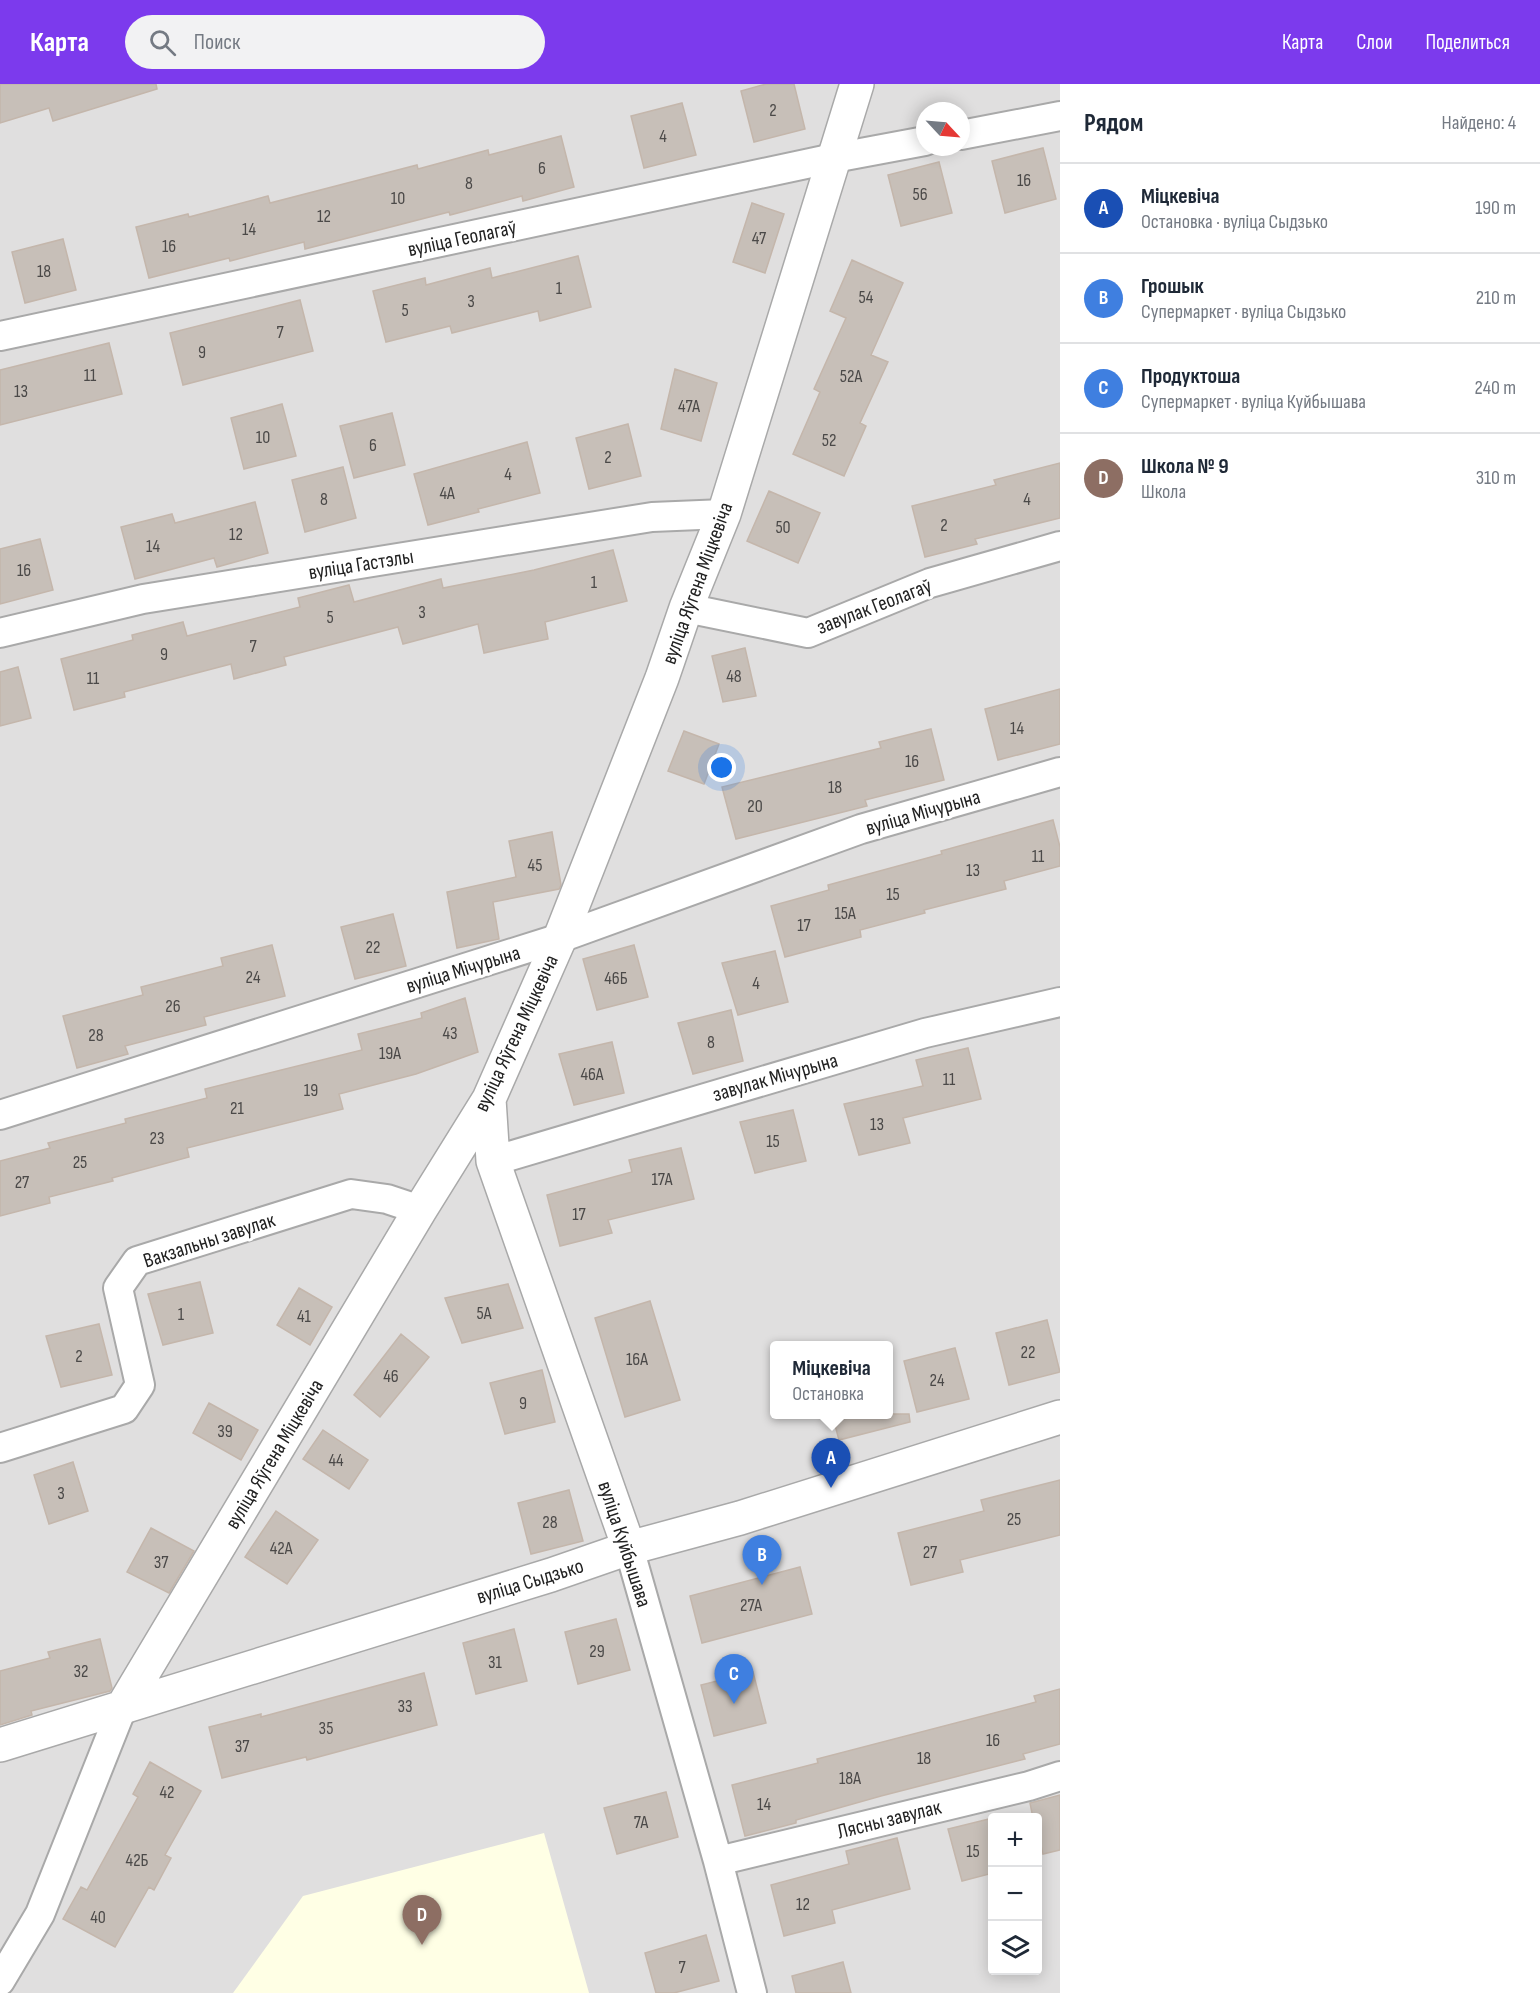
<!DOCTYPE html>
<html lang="ru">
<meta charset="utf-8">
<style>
:root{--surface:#fff;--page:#f2f2f3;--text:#1f2937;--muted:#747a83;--line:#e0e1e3;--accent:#7c3aed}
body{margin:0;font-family:"Sofia Sans Condensed",sans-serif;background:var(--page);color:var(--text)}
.controls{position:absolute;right:18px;bottom:18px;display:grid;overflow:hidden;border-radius:6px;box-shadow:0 3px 15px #0003}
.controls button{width:54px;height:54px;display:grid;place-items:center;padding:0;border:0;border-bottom:2px solid var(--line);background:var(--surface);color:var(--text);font:30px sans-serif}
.compass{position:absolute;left:916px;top:18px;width:54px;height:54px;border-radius:50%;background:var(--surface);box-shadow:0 3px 15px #0003;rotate:116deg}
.you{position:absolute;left:722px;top:684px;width:21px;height:21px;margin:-15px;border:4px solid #fff;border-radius:50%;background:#1a73e8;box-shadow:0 0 0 9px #1a73e833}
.badge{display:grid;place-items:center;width:39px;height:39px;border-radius:50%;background:var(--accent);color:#fff;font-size:20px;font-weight:700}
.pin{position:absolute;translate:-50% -50px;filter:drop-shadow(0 2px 3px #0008)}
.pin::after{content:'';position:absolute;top:32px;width:21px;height:18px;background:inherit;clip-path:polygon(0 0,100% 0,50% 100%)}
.popup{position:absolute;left:770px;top:1257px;width:123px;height:78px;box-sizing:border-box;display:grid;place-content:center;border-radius:6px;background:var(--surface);filter:drop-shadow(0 2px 4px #0005);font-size:20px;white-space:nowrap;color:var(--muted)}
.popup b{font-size:22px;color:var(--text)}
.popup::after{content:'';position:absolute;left:50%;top:100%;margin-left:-12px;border:12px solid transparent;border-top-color:var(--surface)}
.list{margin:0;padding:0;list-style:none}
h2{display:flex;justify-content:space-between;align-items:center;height:78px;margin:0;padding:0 24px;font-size:26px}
h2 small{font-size:20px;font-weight:400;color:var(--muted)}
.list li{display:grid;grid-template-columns:39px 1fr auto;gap:18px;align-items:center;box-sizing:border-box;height:90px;padding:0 24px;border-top:2px solid var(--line)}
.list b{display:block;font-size:22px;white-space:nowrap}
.list p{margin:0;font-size:20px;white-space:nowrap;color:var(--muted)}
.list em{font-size:20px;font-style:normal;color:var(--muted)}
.icon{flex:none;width:33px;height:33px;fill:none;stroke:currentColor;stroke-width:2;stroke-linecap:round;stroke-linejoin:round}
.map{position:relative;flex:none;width:1060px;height:1909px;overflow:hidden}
header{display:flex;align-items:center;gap:36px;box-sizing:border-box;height:84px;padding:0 30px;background:var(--accent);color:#fff}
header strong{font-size:28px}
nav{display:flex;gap:33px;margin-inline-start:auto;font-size:21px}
.search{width:420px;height:54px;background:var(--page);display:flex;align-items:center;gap:15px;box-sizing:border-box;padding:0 21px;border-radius:33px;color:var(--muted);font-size:22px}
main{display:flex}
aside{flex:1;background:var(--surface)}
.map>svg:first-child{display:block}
.residential{fill:#e0dfdf;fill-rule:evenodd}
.education{fill:#ffffe5}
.building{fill:#c7bfb8;stroke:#c4b6ab;stroke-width:1.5}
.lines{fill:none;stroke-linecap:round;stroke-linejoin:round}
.minor-casing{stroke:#a9a9a9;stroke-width:32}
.tertiary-casing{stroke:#a9a9a9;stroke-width:36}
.minor{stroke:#fff;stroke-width:28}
.tertiary{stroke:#fff;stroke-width:33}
.labels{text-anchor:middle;stroke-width:6;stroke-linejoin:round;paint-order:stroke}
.number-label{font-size:18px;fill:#4b4948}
.street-label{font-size:21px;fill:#222;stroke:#fff}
</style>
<header>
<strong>Карта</strong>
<div class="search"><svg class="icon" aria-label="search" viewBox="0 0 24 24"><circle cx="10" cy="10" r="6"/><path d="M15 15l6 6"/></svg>Поиск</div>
<nav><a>Карта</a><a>Слои</a><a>Поделиться</a></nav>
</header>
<main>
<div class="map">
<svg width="1060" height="1909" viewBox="0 0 1060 1909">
<rect width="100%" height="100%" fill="#f2efe9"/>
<path class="residential" d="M 0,0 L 1060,0 L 1060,1909 L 0,1909 ZM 925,27 L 961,27 L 961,63 L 925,63 ZM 774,1262 L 888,1262 L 888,1330 L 774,1330 ZM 993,1734 L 1038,1734 L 1038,1886 L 993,1886 Z"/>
<path class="education" d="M 544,1749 L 589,1909 L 233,1909 L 303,1812 Z"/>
<path class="building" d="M 0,0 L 156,0 L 157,5 L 53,37 L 49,24 L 0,39 Z
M 766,0 L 794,0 L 805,45 L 754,58 L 741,7 Z
M 682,19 L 696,71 L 644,84 L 631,32 Z
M 561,52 L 574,103 L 523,117 L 522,112 L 450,131 L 449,128 L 305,165 L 304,158 L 230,177 L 229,174 L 149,194 L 136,143 L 188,130 L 189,133 L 268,112 L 270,119 L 417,81 L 418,85 L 488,66 L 489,71 Z
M 1043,64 L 1056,115 L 1005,129 L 992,77 Z
M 939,78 L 952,129 L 901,142 L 888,91 Z
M 752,119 L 784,130 L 765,189 L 733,178 Z
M 63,155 L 76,206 L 25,219 L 12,168 Z
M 578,172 L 591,223 L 540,237 L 538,227 L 452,249 L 450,242 L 386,258 L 373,207 L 425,194 L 426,201 L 490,184 L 492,194 Z
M 852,176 L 903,199 L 871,271 L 888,278 L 860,339 L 866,342 L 844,392 L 793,370 L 820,308 L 814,305 L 846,234 L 830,227 Z
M 300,216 L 313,267 L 183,301 L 170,249 Z
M 109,259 L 122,310 L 0,341 L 0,286 Z
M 675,285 L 717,299 L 701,357 L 661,345 Z
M 282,320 L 296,372 L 244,385 L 231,334 Z
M 392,329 L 405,381 L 354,394 L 340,342 Z
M 628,340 L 641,392 L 589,405 L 576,354 Z
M 527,358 L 540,409 L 478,425 L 479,428 L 428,441 L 414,390 Z
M 1060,379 L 1060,434 L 975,455 L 977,460 L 925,473 L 912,422 L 996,401 L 994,396 Z
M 343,383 L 356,434 L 305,448 L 292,396 Z
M 769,407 L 820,429 L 798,479 L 747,457 Z
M 255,418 L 268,469 L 217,483 L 214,474 L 135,495 L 121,443 L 172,430 L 175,439 Z
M 40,455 L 53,506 L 0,520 L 0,465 Z
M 613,466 L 627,517 L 545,538 L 548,555 L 484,569 L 478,540 L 403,560 L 398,543 L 284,573 L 286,581 L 234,595 L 231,580 L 124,608 L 125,613 L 74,626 L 61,575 L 133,556 L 132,551 L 183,538 L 187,552 L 300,523 L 298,514 L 349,501 L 354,518 L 441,495 L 443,504 L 534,486 Z
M 745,564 L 756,612 L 723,618 L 712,572 Z
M 18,583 L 31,634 L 0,642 L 0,588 Z
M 1060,605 L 1060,660 L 998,676 L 985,625 Z
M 931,645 L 944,696 L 865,716 L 867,722 L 736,755 L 722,703 L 881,664 L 879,658 Z
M 684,647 L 719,660 L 704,700 L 668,687 Z
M 1053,736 L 1060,763 L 1060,782 L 1004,797 L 1006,805 L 924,826 L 925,829 L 860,846 L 861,853 L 785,873 L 771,822 L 829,806 L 828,801 L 942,770 L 941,767 Z
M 552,748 L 561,801 L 559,805 L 493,818 L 499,855 L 457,864 L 447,808 L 516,793 L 509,757 Z
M 393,830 L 406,882 L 355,895 L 341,843 Z
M 272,861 L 285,912 L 204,933 L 206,941 L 125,962 L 128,970 L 77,984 L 63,932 L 143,911 L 141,903 L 223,882 L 221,874 Z
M 634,861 L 648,913 L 597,926 L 583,875 Z
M 775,867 L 788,918 L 738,931 L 722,879 Z
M 465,914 L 478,968 L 416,990 L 339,1010 L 343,1025 L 187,1064 L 189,1073 L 112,1094 L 113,1097 L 49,1113 L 50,1119 L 0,1132 L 0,1077 L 50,1064 L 48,1059 L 126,1039 L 125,1035 L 207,1014 L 205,1005 L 362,966 L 358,950 L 422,934 L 421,929 Z
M 731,926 L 743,977 L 693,990 L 678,939 Z
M 612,958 L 624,1009 L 574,1021 L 559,970 Z
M 968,964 L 981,1015 L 903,1034 L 910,1059 L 859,1071 L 844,1020 L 923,1002 L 916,976 Z
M 793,1026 L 806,1077 L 755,1089 L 740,1038 Z
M 681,1064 L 694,1115 L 608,1136 L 612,1149 L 560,1162 L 547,1111 L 632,1088 L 629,1076 Z
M 200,1198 L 213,1249 L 163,1261 L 148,1210 Z
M 508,1200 L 523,1244 L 462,1259 L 445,1214 Z
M 299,1204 L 332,1223 L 310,1261 L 277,1241 Z
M 650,1217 L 680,1316 L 625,1333 L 595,1234 Z
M 1047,1236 L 1060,1288 L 1009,1301 L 996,1249 Z
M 99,1240 L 112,1291 L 61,1303 L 46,1252 Z
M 401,1250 L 429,1273 L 380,1333 L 354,1311 Z
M 955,1264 L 969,1315 L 917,1328 L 904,1277 Z
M 542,1286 L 555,1338 L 505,1350 L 490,1299 Z
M 209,1319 L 258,1346 L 241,1376 L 193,1349 Z
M 832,1330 L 909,1330 L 910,1338 L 839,1356 Z
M 323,1346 L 368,1376 L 349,1405 L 303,1375 Z
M 73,1378 L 88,1427 L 49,1440 L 34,1391 Z
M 1060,1396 L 1060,1451 L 960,1476 L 963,1488 L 911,1501 L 898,1449 L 984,1427 L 981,1416 Z
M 569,1406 L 583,1457 L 531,1470 L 518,1419 Z
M 276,1427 L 318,1456 L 287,1500 L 245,1473 Z
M 151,1444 L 194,1467 L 169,1509 L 127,1488 Z
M 800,1483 L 812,1530 L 702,1559 L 690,1512 Z
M 616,1535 L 630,1586 L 578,1600 L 565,1548 Z
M 514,1545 L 527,1597 L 476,1610 L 463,1559 Z
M 100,1555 L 112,1604 L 110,1607 L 31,1627 L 32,1631 L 0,1641 L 0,1587 L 50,1574 L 48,1568 Z
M 753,1588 L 766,1639 L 714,1652 L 701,1601 Z
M 424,1589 L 437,1641 L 307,1676 L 306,1673 L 222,1694 L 209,1643 L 261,1630 L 261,1633 Z
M 1060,1605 L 1060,1660 L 1023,1670 L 1025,1675 L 881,1712 L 796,1736 L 796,1739 L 745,1752 L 732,1701 L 818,1679 L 817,1675 L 1036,1618 L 1034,1612 Z
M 150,1678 L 201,1707 L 165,1771 L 171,1774 L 154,1806 L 149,1803 L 115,1863 L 63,1835 L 81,1803 L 87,1806 L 138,1713 L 133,1710 Z
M 666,1708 L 678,1753 L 617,1770 L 604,1724 Z
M 1060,1711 L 1060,1766 L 1043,1770 L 1038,1749 L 1038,1734 L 1033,1734 L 1030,1719 Z
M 993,1734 L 993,1789 L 962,1797 L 948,1745 Z
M 897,1754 L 910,1805 L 832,1826 L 835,1839 L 784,1852 L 771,1801 L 849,1780 L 846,1767 Z
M 706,1851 L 719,1897 L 674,1909 L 656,1909 L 645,1869 Z
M 843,1878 L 851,1909 L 796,1909 L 792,1892 Z"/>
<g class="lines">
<defs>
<path id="minor" d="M 961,51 L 1060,32
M 0,252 L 834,74 L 925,57
M 686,524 L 808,549 L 930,499 L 1060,462
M 0,549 L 143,515 L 652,433 L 724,430
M 0,1031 L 560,854 L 861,745 L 1060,688
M 493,1077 L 925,949 L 1060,918
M 0,1364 L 124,1325 L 140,1301 L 118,1204 L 137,1177 L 351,1110 L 387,1115 L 420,1126
M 629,1464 L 718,1777 L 752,1909
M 718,1777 L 1029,1702 L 1060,1692
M 0,1897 L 40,1830 L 122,1624"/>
<path id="tertiary" d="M 489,1015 L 493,1077 L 629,1464
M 122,1624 L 420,1126 L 489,1015 L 560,854 L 662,594 L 686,524 L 724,430 L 857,0
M 0,1661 L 551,1491 L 629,1464 L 740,1434 L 1060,1333"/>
</defs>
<use href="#minor" class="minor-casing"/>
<use href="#tertiary" class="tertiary-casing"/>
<use href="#minor" class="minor"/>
<use href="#tertiary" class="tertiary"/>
</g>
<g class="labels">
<g class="number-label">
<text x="773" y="32">2</text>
<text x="663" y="58">4</text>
<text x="542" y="90">6</text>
<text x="1024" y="102">16</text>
<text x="469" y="105">8</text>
<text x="920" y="116">56</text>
<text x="398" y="120">10</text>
<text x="324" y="138">12</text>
<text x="249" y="151">14</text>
<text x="759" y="160">47</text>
<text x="169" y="168">16</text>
<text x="44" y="193">18</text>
<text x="559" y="210">1</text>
<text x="866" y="219">54</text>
<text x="471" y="223">3</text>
<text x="405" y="232">5</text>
<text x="280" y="254">7</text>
<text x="202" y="274">9</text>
<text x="90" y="297">11</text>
<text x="851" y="298">52А</text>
<text x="21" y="313">13</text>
<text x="689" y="328">47А</text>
<text x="263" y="359">10</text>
<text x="829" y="362">52</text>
<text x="373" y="367">6</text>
<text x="608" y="379">2</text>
<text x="508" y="396">4</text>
<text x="447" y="415">4А</text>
<text x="324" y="421">8</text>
<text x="1027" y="421">4</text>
<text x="944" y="447">2</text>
<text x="783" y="449">50</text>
<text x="236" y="456">12</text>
<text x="153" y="468">14</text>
<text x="24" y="492">16</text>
<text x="594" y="504">1</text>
<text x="422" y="534">3</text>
<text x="330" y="539">5</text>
<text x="253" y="568">7</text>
<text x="164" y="576">9</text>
<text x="734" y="598">48</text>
<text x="93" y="600">11</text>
<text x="1017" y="650">14</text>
<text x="912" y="683">16</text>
<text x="835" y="709">18</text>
<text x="755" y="728">20</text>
<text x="1038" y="778">11</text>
<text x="535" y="787">45</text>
<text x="973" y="792">13</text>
<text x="893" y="816">15</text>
<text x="845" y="835">15А</text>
<text x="804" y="847">17</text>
<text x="373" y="869">22</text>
<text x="253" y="899">24</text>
<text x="616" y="900">46Б</text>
<text x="756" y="905">4</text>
<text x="173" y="928">26</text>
<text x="450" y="955">43</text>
<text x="96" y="957">28</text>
<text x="711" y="964">8</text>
<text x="390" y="975">19А</text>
<text x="592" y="996">46А</text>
<text x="949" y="1001">11</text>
<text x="311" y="1012">19</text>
<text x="237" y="1030">21</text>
<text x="877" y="1046">13</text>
<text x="157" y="1060">23</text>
<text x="773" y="1063">15</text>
<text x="80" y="1084">25</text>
<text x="662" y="1101">17А</text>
<text x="22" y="1104">27</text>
<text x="579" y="1136">17</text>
<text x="484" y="1235">5А</text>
<text x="181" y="1236">1</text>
<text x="304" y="1238">41</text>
<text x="1028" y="1274">22</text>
<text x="79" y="1278">2</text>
<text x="637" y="1281">16А</text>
<text x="391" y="1298">46</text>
<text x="937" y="1302">24</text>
<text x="523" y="1325">9</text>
<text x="225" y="1353">39</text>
<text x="336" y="1382">44</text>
<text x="61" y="1415">3</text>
<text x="1014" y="1441">25</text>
<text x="550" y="1444">28</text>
<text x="281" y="1470">42А</text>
<text x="930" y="1474">27</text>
<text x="161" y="1484">37</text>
<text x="751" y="1527">27А</text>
<text x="597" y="1573">29</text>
<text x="495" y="1584">31</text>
<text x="81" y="1593">32</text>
<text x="405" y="1628">33</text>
<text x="326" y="1650">35</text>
<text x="993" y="1662">16</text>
<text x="242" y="1668">37</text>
<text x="924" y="1680">18</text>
<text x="850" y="1700">18А</text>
<text x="167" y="1714">42</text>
<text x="764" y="1726">14</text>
<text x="641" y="1744">7А</text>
<text x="973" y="1773">15</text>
<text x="137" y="1782">42Б</text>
<text x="803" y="1826">12</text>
<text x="98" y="1839">40</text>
<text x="682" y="1889">7</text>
</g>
<g class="street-label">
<text transform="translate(462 154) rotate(-12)" y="7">вуліца Геолагаў</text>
<text transform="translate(361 480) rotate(-9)" y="7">вуліца Гастэлы</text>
<text transform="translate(697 499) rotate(-70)" y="7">вуліца Яўгена Міцкевіча</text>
<text transform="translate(874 522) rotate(-21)" y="7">завулак Геолагаў</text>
<text transform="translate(923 728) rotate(-16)" y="7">вуліца Мічурына</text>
<text transform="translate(463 885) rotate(-17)" y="7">вуліца Мічурына</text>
<text transform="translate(516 949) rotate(-65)" y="7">вуліца Яўгена Міцкевіча</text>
<text transform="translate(775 993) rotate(-16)" y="7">завулак Мічурына</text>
<text transform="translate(209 1156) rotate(-18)" y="7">Вакзальны завулак</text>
<text transform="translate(274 1370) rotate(-59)" y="7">вуліца Яўгена Міцкевіча</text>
<text transform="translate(625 1460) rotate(72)" y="7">вуліца Куйбышава</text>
<text transform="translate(530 1497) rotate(-17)" y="7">вуліца Сыдзько</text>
<text transform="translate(889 1735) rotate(-14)" y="7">Лясны завулак</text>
</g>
</g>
</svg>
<div class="controls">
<button>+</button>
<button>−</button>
<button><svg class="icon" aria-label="layers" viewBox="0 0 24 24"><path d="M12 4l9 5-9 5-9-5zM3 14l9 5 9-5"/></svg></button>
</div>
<svg class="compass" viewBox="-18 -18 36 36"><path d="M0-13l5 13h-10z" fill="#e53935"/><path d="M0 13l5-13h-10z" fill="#747a83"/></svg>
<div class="you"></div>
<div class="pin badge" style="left:831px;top:1404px;background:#1a4fb4">A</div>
<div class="popup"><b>Міцкевіча</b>Остановка</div>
<div class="pin badge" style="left:762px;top:1501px;background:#3f7fe0">B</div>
<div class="pin badge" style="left:734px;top:1620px;background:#3f7fe0">C</div>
<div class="pin badge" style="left:422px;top:1861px;background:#8d6e63">D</div>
</div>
<aside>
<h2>Рядом<small>Найдено: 4</small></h2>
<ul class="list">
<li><span class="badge" style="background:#1a4fb4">A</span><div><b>Міцкевіча</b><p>Остановка · вуліца Сыдзько</p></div><em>190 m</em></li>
<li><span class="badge" style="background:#3f7fe0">B</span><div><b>Грошык</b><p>Супермаркет · вуліца Сыдзько</p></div><em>210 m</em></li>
<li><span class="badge" style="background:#3f7fe0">C</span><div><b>Продуктоша</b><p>Супермаркет · вуліца Куйбышава</p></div><em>240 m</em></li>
<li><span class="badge" style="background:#8d6e63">D</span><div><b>Школа № 9</b><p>Школа</p></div><em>310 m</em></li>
</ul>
</aside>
</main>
